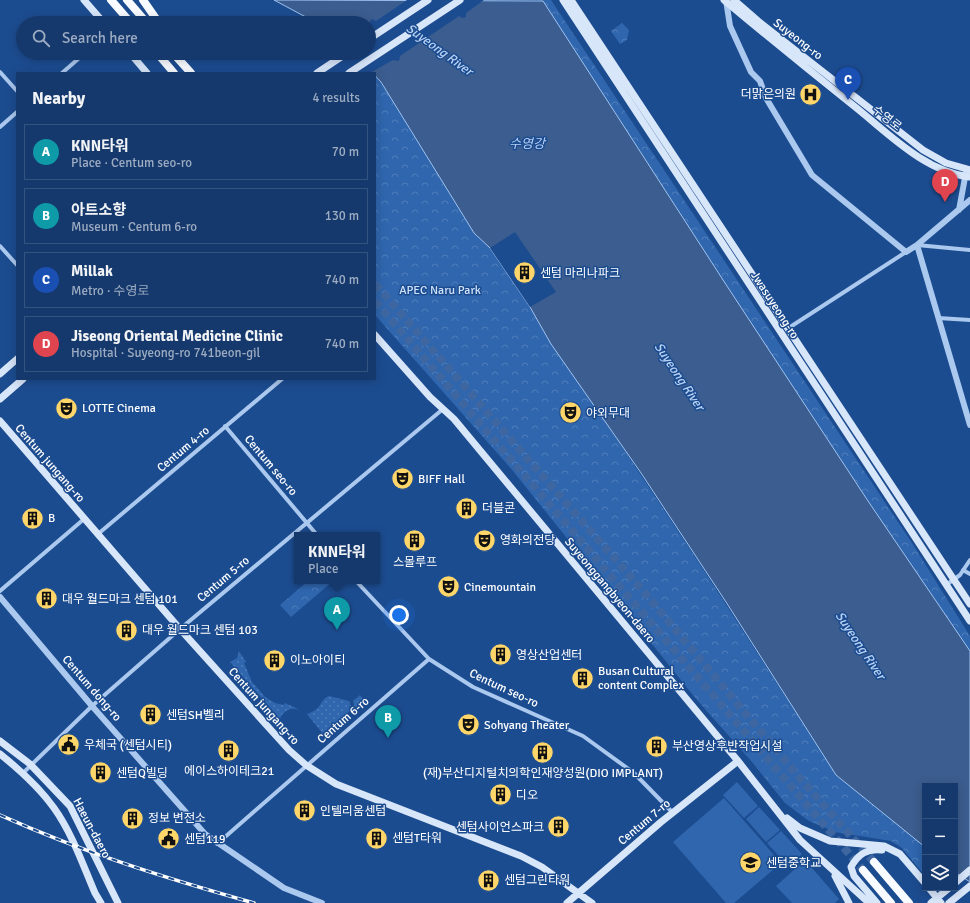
<!DOCTYPE html>
<meta charset="utf-8">
<style>
:root{--surface:#15396c;--page:#1e4072;--text:#f1f3f6;--muted:#9dacc2;--line:#34537f;--accent:#8bbbb9}
body{margin:0;font-family:Signika,"Noto Sans KR",sans-serif;background:var(--page);color:var(--text)}
.controls{position:absolute;right:12px;bottom:12px;display:grid;overflow:hidden;border-radius:0px;box-shadow:0 2px 10px #0003}
.controls button{width:36px;height:36px;display:grid;place-items:center;padding:0;border:0;border-bottom:1px solid var(--line);background:var(--surface);color:var(--text);font:20px sans-serif}
.you{position:absolute;left:399px;top:615px;width:14px;height:14px;margin:-10px;border:3px solid #fff;border-radius:50%;background:#1a73e8;box-shadow:0 0 0 6px #1a73e833}
.badge{display:grid;place-items:center;width:26px;height:26px;border-radius:50%;background:var(--accent);color:#fff;font-size:13px;font-weight:700}
.pin{position:absolute;translate:-50% -33px;filter:drop-shadow(0 1px 2px #0008)}
.pin::after{content:'';position:absolute;top:21px;width:14px;height:12px;background:inherit;clip-path:polygon(0 0,100% 0,50% 100%)}
.popup{position:absolute;left:294px;top:532px;width:86px;height:52px;box-sizing:border-box;display:grid;place-content:center;border-radius:0px;background:var(--surface);filter:drop-shadow(0 1px 3px #0005);font-size:13px;white-space:nowrap;color:var(--muted)}
.popup b{font-size:15px;color:var(--text)}
.popup::after{content:'';position:absolute;left:50%;top:100%;margin-left:-8px;border:8px solid transparent;border-top-color:var(--surface)}
.list{margin:0;padding:0;list-style:none}
h2{display:flex;justify-content:space-between;align-items:center;height:52px;margin:0;padding:0 16px;font-size:17px}
h2 small{font-size:13px;font-weight:400;color:var(--muted)}
.list li{display:grid;grid-template-columns:26px 1fr auto;gap:12px;align-items:center;box-sizing:border-box;height:56px;margin:0 8px 8px;padding:0 8px;border:1px solid var(--line);border-radius:0px}
.list b{display:block;font-size:15px;white-space:nowrap}
.list p{margin:0;font-size:13px;white-space:nowrap;color:var(--muted)}
.list em{font-size:13px;font-style:normal;color:var(--muted)}
.icon{flex:none;width:22px;height:22px;fill:none;stroke:currentColor;stroke-width:2;stroke-linecap:round;stroke-linejoin:round}
.map{position:relative;flex:none;width:970px;height:903px;overflow:hidden}
.search{position:absolute;background:var(--surface);box-shadow:0 2px 10px #0003;left:16px;top:16px;width:360px;height:44px;display:flex;align-items:center;gap:10px;box-sizing:border-box;padding:0 14px;border-radius:22px;color:var(--muted);font-size:15px}
.panel{position:absolute;background:var(--surface);box-shadow:0 2px 10px #0003;left:16px;top:72px;width:360px;height:308px;border-radius:0px}
.map>svg:first-child{display:block}
.grass{fill:url(#grass-dots)}
.forest{fill:url(#forest-crowns)}
.pitch{fill:#2f66ae}
.water{fill:#3b5d8f;stroke:#9fc3f0}
.pier{fill:#1c4c90}
.lines{fill:none;stroke-linecap:round;stroke-linejoin:round}
.trunk-tunnel{stroke:#3e67a1;stroke-width:8;stroke-dasharray:8 4;stroke-linecap:butt}
.minor{stroke:#abc8ee;stroke-width:4}
.tertiary{stroke:#abc8ee;stroke-width:6}
.secondary{stroke:#d8e6fa;stroke-width:7}
.trunk{stroke:#f8fbff;stroke-width:8}
.rail-casing{stroke:#fff;stroke-width:3.5}
.rail{stroke:#1c4c90;stroke-width:2;stroke-dasharray:6;stroke-linecap:butt}
.labels{text-anchor:middle;stroke-width:3;stroke-linejoin:round;paint-order:stroke}
.street-label{font-size:12px;fill:#fff;stroke:#1c4c90}
.poi-label{font-size:12px;fill:#fff;stroke:#1c4c90;text-anchor:start}
.park-label{font-size:12px;fill:#d1e3fa;stroke:#1c4c90}
.water-label{font-size:13px;font-style:italic;fill:#b8d2f5;stroke:#1c4c90}
</style>
<div class="map">
<svg width="970" height="903" viewBox="0 0 970 903">
<defs>
<pattern id="grass-dots" width="8" height="8" patternUnits="userSpaceOnUse"><rect width="8" height="8" fill="#2f66ae"/><path d="M2 2h.1M6 6h.1" fill="none" stroke="#4e7dba" stroke-width="1.8" stroke-linecap="round"/></pattern>
<pattern id="forest-crowns" width="20" height="18" patternUnits="userSpaceOnUse"><rect width="20" height="18" fill="#2f66ae"/><path d="M2 6a3 3 0 1 1 6 0M12 15a3 3 0 1 1 6 0" fill="none" stroke="#4e7dba"/></pattern>
</defs>
<rect width="100%" height="100%" fill="#1c4c90"/>
<path class="grass" d="M 239,651 L 246,662 L 244,663 L 252,682 L 265,697 L 275,703 L 284,705 L 285,703 L 296,708 L 301,712 C 294,705 283,710 280,719 L 230,662 L 237,658 Z
M 360,695 L 364,701 L 355,708 L 353,701 Z
M 329,696 L 349,701 L 351,706 L 349,707 L 352,709 L 323,734 L 307,714 C 323,709 319,700 329,696 Z"/>
<path class="forest" d="M 539,0 L 551,0 L 912,543 L 970,636 L 970,660 Z
M 622,23 L 629,30 L 627,40 L 620,44 L 611,31 Z
M 375,77 L 380,81 L 705,572 L 836,775 L 925,843 L 925,876 L 902,848 L 891,841 L 835,832 L 809,821 L 785,803 L 752,762 L 697,700 L 513,471 L 375,315 Z
M 308,581 L 333,581 L 291,617 L 280,605 Z"/>
<path class="pitch" d="M 737,782 L 758,806 L 744,818 L 723,795 Z
M 724,798 L 781,863 L 734,903 L 726,903 L 673,842 Z
M 759,807 L 780,830 L 766,842 L 746,819 Z
M 781,831 L 802,854 L 788,866 L 767,843 Z
M 805,860 L 839,899 L 835,903 L 792,903 L 776,886 Z"/>
<path class="water" d="M 274,0 L 543,1 L 725,283 L 868,501 L 970,651 L 970,882 L 955,872 L 955,786 L 925,786 L 925,847 L 836,775 L 726,602 L 641,473 L 551,344 L 530,307 L 490,248 L 474,233 L 381,82 L 354,53 L 369,53 L 369,23 L 317,23 Z"/>
<path class="pier" d="M 407,0 L 484,0 L 466,13 L 466,17 L 462,18 L 459,16 L 400,56 L 399,61 L 393,60 L 370,73 L 352,53 L 369,53 L 370,21 L 372,19 L 376,21 Z
M 515,232 L 556,292 L 530,307 L 490,248 Z"/>
<g class="lines">
<path class="trunk-tunnel" d="M 375,284 L 643,591 L 798,776 L 874,862
M 375,301 L 863,870"/>
<path class="minor" d="M 0,72 L 17,91
M 62,73 L 85,53
M 0,127 L 17,112
M 917,245 L 970,250
M 0,246 L 17,265
M 938,318 L 970,320
M 787,329 L 906,252
M 225,426 L 317,535
M 98,534 L 282,379
M 963,570 L 970,574
M 356,581 L 429,659 L 473,687 L 583,736 L 634,773 L 673,813
M 946,585 L 960,575 L 970,560
M 0,591 L 84,519
M 23,773 L 92,706 L 180,629 L 443,409
M 217,844 L 429,659"/>
<path class="tertiary" d="M 726,0 L 730,26 L 751,72 L 760,81 L 766,98 L 812,175 L 906,252 L 917,245 L 970,200
M 959,210 L 966,172
M 917,245 L 970,425
M 0,597 L 92,706 L 205,834 L 284,888 L 322,903"/>
<path class="secondary" d="M 84,0 L 104,23
M 563,0 L 970,621
M 571,0 L 970,604
M 724,0 C 767,36 810,71 854,106 C 888,133 925,172 970,177
M 734,0 L 758,21 L 923,150 L 946,163 L 970,170
M 369,39 L 428,0
M 130,53 L 147,73
M 317,73 L 347,53
M 349,73 L 460,0
M 375,335 L 430,397 L 454,419 L 738,761 L 800,840 L 869,903
M 0,374 L 17,359
M 0,399 L 23,379
M 0,421 L 180,629 L 289,750 L 306,765 L 336,784 L 521,856 L 542,867 L 592,903
M 0,741 L 30,764 L 70,806 L 118,903
M 0,754 C 20,770 39,787 54,808 C 72,833 83,865 95,893 L 101,903
M 787,818 L 800,828 L 830,841 L 884,846 L 900,854 L 925,883
M 835,876 L 849,903
M 955,883 L 970,870
M 929,888 L 941,903
M 567,903 L 661,822 L 738,761
M 877,903 L 854,876 L 851,867 C 858,854 867,848 882,850
M 931,903 L 949,888
M 949,903 L 970,886"/>
<path class="trunk" d="M 111,0 L 131,23
M 127,0 L 147,23
M 143,0 L 159,23
M 157,53 L 174,73
M 173,53 L 191,73
M 874,862 L 909,903
M 863,870 L 891,903"/>
<defs>
<path id="rail" d="M 0,815 C 85,853 165,878 254,903"/>
</defs>
<use href="#rail" class="rail-casing"/>
<use href="#rail" class="rail"/>
</g>
<defs>
<symbol id="hospital-disc" viewBox="-11 -11 22 22"><circle r="9.5" fill="#fed669" stroke="#1c4c90"/><path d="M-5-5h3v3.5h4V-5h3V5h-3V1.5h-4V5h-3Z" fill="#111"/></symbol>
<symbol id="building-disc" viewBox="-11 -11 22 22"><circle r="9.5" fill="#fed669" stroke="#1c4c90"/><path d="M-4-6H4V6H1V3H-1V6H-4ZM-2.5-4.3h1.7v1.8h-1.7ZM.8-4.3h1.7v1.8H.8ZM-2.5-1h1.7V.8h-1.7ZM.8-1h1.7V.8H.8Z" fill="#111"/></symbol>
<symbol id="theatre-disc" viewBox="-11 -11 22 22"><circle r="9.5" fill="#fed669" stroke="#1c4c90"/><path d="M-5-5.5Q0-4 5-5.5V0Q5 5 0 6Q-5 5-5 0ZM-3.3-2.5H-1v1.5H-3.3ZM1-2.5H3.3v1.5H1ZM-2.8 1Q0 5.5 2.8 1Z" fill="#111"/></symbol>
<symbol id="civic-disc" viewBox="-11 -11 22 22"><circle r="9.5" fill="#fed669" stroke="#1c4c90"/><path d="M-.6-6.5H3V-4.5H.6V-3L4-1V1h2V6H-6V1h2V-1L-.6-3ZM-1.2 2.5V6h2.4V2.5Z" fill="#111"/></symbol>
<symbol id="school-disc" viewBox="-11 -11 22 22"><circle r="9.5" fill="#fed669" stroke="#1c4c90"/><path d="M0-5L7-2L0 1L-7-2ZM-4 1L0 2.5L4 1V4Q0 6-4 4Z" fill="#111"/></symbol>
</defs>
<g fill-rule="evenodd">
<use href="#hospital-disc" x="798" y="82" width="25" height="25"/>
<use href="#building-disc" x="512" y="260" width="25" height="25"/>
<use href="#theatre-disc" x="54" y="396" width="25" height="25"/>
<use href="#theatre-disc" x="558" y="400" width="25" height="25"/>
<use href="#theatre-disc" x="390" y="466" width="25" height="25"/>
<use href="#building-disc" x="454" y="496" width="25" height="25"/>
<use href="#building-disc" x="20" y="506" width="25" height="25"/>
<use href="#theatre-disc" x="472" y="528" width="25" height="25"/>
<use href="#building-disc" x="402" y="528" width="25" height="25"/>
<use href="#theatre-disc" x="436" y="574" width="25" height="25"/>
<use href="#building-disc" x="34" y="586" width="25" height="25"/>
<use href="#building-disc" x="114" y="618" width="25" height="25"/>
<use href="#building-disc" x="488" y="642" width="25" height="25"/>
<use href="#building-disc" x="262" y="648" width="25" height="25"/>
<use href="#building-disc" x="570" y="666" width="25" height="25"/>
<use href="#building-disc" x="138" y="702" width="25" height="25"/>
<use href="#theatre-disc" x="456" y="712" width="25" height="25"/>
<use href="#civic-disc" x="56" y="732" width="25" height="25"/>
<use href="#building-disc" x="644" y="734" width="25" height="25"/>
<use href="#building-disc" x="216" y="738" width="25" height="25"/>
<use href="#building-disc" x="530" y="740" width="25" height="25"/>
<use href="#building-disc" x="88" y="760" width="25" height="25"/>
<use href="#building-disc" x="488" y="782" width="25" height="25"/>
<use href="#building-disc" x="292" y="798" width="25" height="25"/>
<use href="#building-disc" x="120" y="806" width="25" height="25"/>
<use href="#building-disc" x="546" y="814" width="25" height="25"/>
<use href="#building-disc" x="364" y="826" width="25" height="25"/>
<use href="#civic-disc" x="156" y="826" width="25" height="25"/>
<use href="#school-disc" x="738" y="850" width="25" height="25"/>
<use href="#building-disc" x="476" y="868" width="25" height="25"/>
</g>
<g class="labels">
<g class="street-label">
<text transform="translate(798 39) rotate(38)" y="4">Suyeong-ro</text>
<text transform="translate(887 118) rotate(38)" y="4">수영로</text>
<text transform="translate(775 305) rotate(57)" y="4">Jwasuyeong-ro</text>
<text transform="translate(183 449) rotate(-40)" y="4">Centum 4-ro</text>
<text transform="translate(50 463) rotate(49)" y="4">Centum jungang-ro</text>
<text transform="translate(271 465) rotate(50)" y="4">Centum seo-ro</text>
<text transform="translate(223 579) rotate(-40)" y="4">Centum 5-ro</text>
<text transform="translate(610 590) rotate(50)" y="4">Suyeonggangbyeon-daero</text>
<text transform="translate(92 688) rotate(49)" y="4">Centum dong-ro</text>
<text transform="translate(504 688) rotate(25)" y="4">Centum seo-ro</text>
<text transform="translate(264 706) rotate(48)" y="4">Centum jungang-ro</text>
<text transform="translate(343 720) rotate(-41)" y="4">Centum 6-ro</text>
<text transform="translate(644 822) rotate(-40)" y="4">Centum 7-ro</text>
<text transform="translate(92 828) rotate(62)" y="4">Haeun-daero</text>
</g>
<g class="poi-label">
<text x="796" y="98" text-anchor="end">더맑은의원</text>
<text x="540" y="277">센텀 마리나파크</text>
<text x="82" y="412">LOTTE Cinema</text>
<text x="586" y="417">야외무대</text>
<text x="418" y="483">BIFF Hall</text>
<text x="482" y="512">더블콘</text>
<text x="48" y="522">B</text>
<text x="500" y="544">영화의전당</text>
<text x="415" y="566" text-anchor="middle">스몰루프</text>
<text x="464" y="591">Cinemountain</text>
<text x="62" y="603">대우 월드마크 센텀 101</text>
<text x="142" y="634">대우 월드마크 센텀 103</text>
<text x="516" y="659">영상산업센터</text>
<text x="290" y="664">이노아이티</text>
<text x="598" y="675">Busan Cultural<tspan x="598" dy="14">content Complex</tspan></text>
<text x="166" y="719">센텀SH벨리</text>
<text x="484" y="729">Sohyang Theater</text>
<text x="84" y="749">우체국 (센텀시티)</text>
<text x="672" y="750">부산영상후반작업시설</text>
<text x="229" y="775" text-anchor="middle">에이스하이테크21</text>
<text x="116" y="777">센텀Q빌딩</text>
<text x="543" y="777" text-anchor="middle">(재)부산디지털치의학인재양성원(DIO IMPLANT)</text>
<text x="516" y="799">디오</text>
<text x="320" y="815">인텔리움센텀</text>
<text x="148" y="822">정보 변전소</text>
<text x="544" y="831" text-anchor="end">센텀사이언스파크</text>
<text x="392" y="842">센텀T타워</text>
<text x="184" y="843">센텀119</text>
<text x="766" y="867">센텀중학교</text>
<text x="504" y="884">센텀그린타워</text>
</g>
<g class="park-label">
<text x="440" y="294">APEC Naru Park</text>
</g>
<g class="water-label">
<text transform="translate(440 49) rotate(36)" y="5">Suyeong River</text>
<text x="527" y="148">수영강</text>
<text transform="translate(680 376) rotate(56)" y="5">Suyeong River</text>
<text transform="translate(861 645) rotate(56)" y="5">Suyeong River</text>
</g>
</g>
</svg>
<div class="controls">
<button>+</button>
<button>−</button>
<button><svg class="icon" aria-label="layers" viewBox="0 0 24 24"><path d="M12 4l9 5-9 5-9-5zM3 14l9 5 9-5"/></svg></button>
</div>
<div class="you"></div>
<div class="pin badge" style="left:337px;top:630px;background:#0f9aa8">A</div>
<div class="popup"><b>KNN타워</b>Place</div>
<div class="pin badge" style="left:388px;top:738px;background:#0f9aa8">B</div>
<div class="pin badge" style="left:848px;top:100px;background:#1a4fb4">C</div>
<div class="pin badge" style="left:945px;top:202px;background:#e0444e">D</div>
<div class="search"><svg class="icon" aria-label="search" viewBox="0 0 24 24"><circle cx="10" cy="10" r="6"/><path d="M15 15l6 6"/></svg>Search here</div>
<section class="panel">
<h2>Nearby<small>4 results</small></h2>
<ul class="list">
<li><span class="badge" style="background:#0f9aa8">A</span><div><b>KNN타워</b><p>Place · Centum seo-ro</p></div><em>70 m</em></li>
<li><span class="badge" style="background:#0f9aa8">B</span><div><b>아트소향</b><p>Museum · Centum 6-ro</p></div><em>130 m</em></li>
<li><span class="badge" style="background:#1a4fb4">C</span><div><b>Millak</b><p>Metro · 수영로</p></div><em>740 m</em></li>
<li><span class="badge" style="background:#e0444e">D</span><div><b>Jiseong Oriental Medicine Clinic</b><p>Hospital · Suyeong-ro 741beon-gil</p></div><em>740 m</em></li>
</ul>
</section>
</div>
